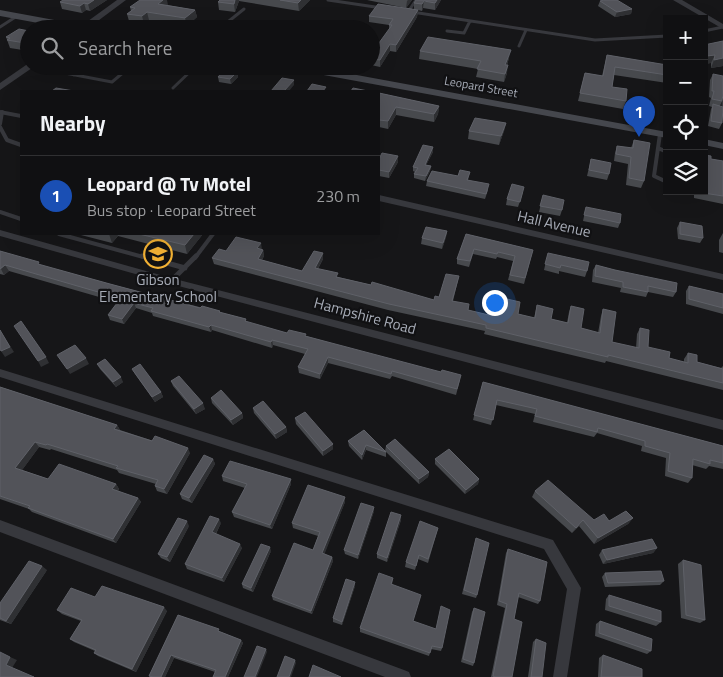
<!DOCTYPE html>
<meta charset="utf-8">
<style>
:root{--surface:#101012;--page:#1e1e20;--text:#f1f3f6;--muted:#9c9d9f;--line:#303032;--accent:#0b8043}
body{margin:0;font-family:"Titillium Web",sans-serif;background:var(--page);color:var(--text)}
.controls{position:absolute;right:15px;top:15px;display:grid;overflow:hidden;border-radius:0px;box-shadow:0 5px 20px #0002}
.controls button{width:45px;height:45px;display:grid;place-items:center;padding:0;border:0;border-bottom:1px solid var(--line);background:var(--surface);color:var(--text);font:25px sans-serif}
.you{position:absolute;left:494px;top:302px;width:18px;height:18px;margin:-12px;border:4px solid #fff;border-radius:50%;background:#1a73e8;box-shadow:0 0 0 8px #1a73e833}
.badge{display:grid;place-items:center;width:32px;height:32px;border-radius:50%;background:var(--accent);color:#fff;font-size:16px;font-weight:700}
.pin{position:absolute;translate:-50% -41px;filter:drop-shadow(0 1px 2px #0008)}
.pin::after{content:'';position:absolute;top:26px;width:18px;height:15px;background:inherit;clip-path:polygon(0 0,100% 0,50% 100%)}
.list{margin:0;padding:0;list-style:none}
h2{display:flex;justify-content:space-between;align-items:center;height:65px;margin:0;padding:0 20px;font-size:21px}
h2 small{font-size:16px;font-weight:400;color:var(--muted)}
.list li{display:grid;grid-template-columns:32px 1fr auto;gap:15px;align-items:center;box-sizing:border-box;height:80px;padding:0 20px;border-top:1px solid var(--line)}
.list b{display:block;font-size:19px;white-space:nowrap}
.list p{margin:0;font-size:16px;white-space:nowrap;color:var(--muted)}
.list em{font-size:16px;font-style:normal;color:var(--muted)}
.icon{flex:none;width:28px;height:28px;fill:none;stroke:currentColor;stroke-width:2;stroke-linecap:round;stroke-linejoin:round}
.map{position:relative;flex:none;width:723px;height:677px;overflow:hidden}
.search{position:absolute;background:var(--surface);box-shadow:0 5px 20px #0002;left:20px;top:20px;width:360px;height:55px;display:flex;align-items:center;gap:12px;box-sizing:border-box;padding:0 18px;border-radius:28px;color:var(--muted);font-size:19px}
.panel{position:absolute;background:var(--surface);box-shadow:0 5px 20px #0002;left:20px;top:90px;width:360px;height:145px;border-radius:0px}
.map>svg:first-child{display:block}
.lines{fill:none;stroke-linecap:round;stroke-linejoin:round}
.service-far2{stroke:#37383d;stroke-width:3}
.service-far1{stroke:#37383d;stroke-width:4}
.service{stroke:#37383d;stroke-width:5}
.minor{fill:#37383d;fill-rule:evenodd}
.tertiary{fill:#37383d;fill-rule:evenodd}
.secondary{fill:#45474d;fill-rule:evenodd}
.wall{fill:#47494d}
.shaded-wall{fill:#2f3033}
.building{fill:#525359;stroke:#5f6168}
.labels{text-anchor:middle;stroke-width:4.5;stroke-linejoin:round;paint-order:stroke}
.far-street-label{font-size:12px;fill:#a8adb8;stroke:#111113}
.street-label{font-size:15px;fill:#a8adb8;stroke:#111113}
.poi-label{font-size:15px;fill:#a8adb8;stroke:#111113}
</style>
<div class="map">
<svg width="723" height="677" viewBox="0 0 723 677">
<rect width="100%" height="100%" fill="#161618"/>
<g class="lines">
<path class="service-far2" d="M 328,0 L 382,8
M 408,12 L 416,0
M 412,12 L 595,40 L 667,36
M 0,27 L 17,16
M 153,29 L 159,25 L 178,29
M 219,29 L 244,9
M 447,31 L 464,33 L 470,21
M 704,31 L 723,27
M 519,46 L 526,30
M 28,66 L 112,82 L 131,66
M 74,75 L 85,66
M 173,88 L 196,66
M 723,102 L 723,110"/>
<path class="service-far1" d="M 0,124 L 2,112
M 0,127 L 7,140 L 21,145
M 660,134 L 654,176 L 667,182
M 658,148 L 667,152
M 0,212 L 21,219
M 59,234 L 147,258
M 195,258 L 213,234"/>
<path class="service" d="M 142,256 L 185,268
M 171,281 L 196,256"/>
<path class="minor" d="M 0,110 L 21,114 L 21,118 L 0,114 Z
M 379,195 L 723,274 L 723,280 L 379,201 Z
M 0,230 L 171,278 L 723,420 L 723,430 L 171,284 L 0,236 Z
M 0,369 L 553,540 L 581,588 L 567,677 L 553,677 L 567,589 L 544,549 L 0,377 Z
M 0,520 L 404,670 L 409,672 L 411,677 L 385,677 L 0,532 Z"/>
<path class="tertiary" d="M 117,0 L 126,0 L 87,29 L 77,29 Z
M 673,0 L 682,0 L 723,24 L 723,29 Z
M 29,63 L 29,66 L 33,66 L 32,68 L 0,90 L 0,83 Z"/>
<path class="secondary" d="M 0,10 L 87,26 L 91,29 L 71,29 L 0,16 Z
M 286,66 L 308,66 L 667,132 L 667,138 L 291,69 Z
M 704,139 L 723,143 L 723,149 L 704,145 Z"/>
</g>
<path class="wall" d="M 107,0 L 90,11 L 86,10 L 82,13 L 62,9 L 60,2 Z
M 220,0 L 310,0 L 299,11 L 239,1 L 235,12 L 219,10 L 218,2 Z
M 367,0 L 412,0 L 406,8 Z
M 441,0 L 435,10 L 423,8 L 422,11 L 414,9 L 414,3 Z
M 600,1 L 632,9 L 631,14 L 615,17 L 598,6 Z
M 167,5 L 195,10 L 197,17 L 187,26 L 149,20 L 144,24 L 129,21 L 127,14 L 131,11 L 130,7 L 168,5 Z
M 418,10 L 417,17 L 396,52 L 390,51 L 380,67 L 371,65 L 371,54 L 389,30 L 389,25 L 369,22 L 369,16 Z
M 29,31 L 29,51 L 10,48 L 6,37 Z
M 723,41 L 723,66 L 711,68 L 711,63 L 704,64 L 704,45 Z
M 420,51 L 509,58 L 507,65 L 507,73 L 504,82 L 476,77 L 478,69 L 419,59 Z
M 607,55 L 667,65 L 667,83 L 614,75 L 612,87 L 626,101 L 623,109 L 578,101 L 585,73 L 602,76 Z
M 65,66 L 80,66 L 77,68 Z
M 84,66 L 118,66 L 108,74 L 86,70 Z
M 237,72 L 238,77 L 231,84 L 219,82 L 218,77 Z
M 713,74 L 722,101 L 720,106 L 722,123 L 719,129 L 708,126 L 711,109 L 712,107 L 709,106 L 711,98 L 709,97 L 710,80 Z
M 379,93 L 439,106 L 438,114 L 434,122 L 396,115 L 388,129 L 379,127 Z
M 506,123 L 504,131 L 499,145 L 468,139 L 469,131 Z
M 634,140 L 644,181 L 641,188 L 626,185 L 628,164 L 614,161 L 615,153 L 617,146 L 631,148 Z
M 433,147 L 433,152 L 426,165 L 431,166 L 430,171 L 425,181 L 414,178 L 414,174 L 415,172 L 413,171 L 413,167 Z
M 379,159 L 398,162 L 389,178 L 379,176 Z
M 591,159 L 609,174 L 607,180 L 587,176 Z
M 711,159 L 723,161 L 723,204 L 694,198 L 694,191 L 704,191 Z
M 470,172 L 468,180 L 488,190 L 485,199 L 426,186 L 427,181 L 458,176 Z
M 523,192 L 518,207 L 506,205 L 507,199 Z
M 543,195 L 562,210 L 560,216 L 539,212 Z
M 586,207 L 620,223 L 618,228 L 583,221 Z
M 680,222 L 703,238 L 700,243 L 678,239 L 677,228 Z
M 447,231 L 446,237 L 442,249 L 421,244 L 422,238 Z
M 723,233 L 723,253 L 719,252 L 719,240 Z
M 77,234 L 203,234 L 187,254 L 118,236 L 112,243 Z
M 466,234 L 533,250 L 524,284 L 508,280 L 513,261 L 497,257 L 496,259 L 473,254 L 469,267 L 457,264 L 457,259 Z
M 261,249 L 263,250 L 264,256 L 262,260 L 302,271 L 323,253 L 323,259 L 318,269 L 338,277 L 434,300 L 439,297 L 459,276 L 453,301 L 468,310 L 489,315 L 518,314 L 534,318 L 537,305 L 551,319 L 567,323 L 569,312 L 571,306 L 581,328 L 598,333 L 601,316 L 603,309 L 612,342 L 636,348 L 637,334 L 640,328 L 648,347 L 669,358 L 684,362 L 684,359 L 688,353 L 697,362 L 721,368 L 723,366 L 723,390 L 606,361 L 605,363 L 484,334 L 485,331 L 388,310 L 214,264 L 212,258 L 226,251 L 262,249 Z
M 0,251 L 41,265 L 110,284 L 246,319 L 246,322 L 287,333 L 306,336 L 460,380 L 456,395 L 392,376 L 390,379 L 328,363 L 320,379 L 299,373 L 298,367 L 305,354 L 273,345 L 272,348 L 212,330 L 211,332 L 153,316 L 152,313 L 136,308 L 124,324 L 110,320 L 108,315 L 117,303 L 113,303 L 113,301 L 9,271 L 4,275 L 0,274 Z
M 548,253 L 587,271 L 585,277 L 559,271 L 559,274 L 544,270 Z
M 596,265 L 615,270 L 676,292 L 673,297 L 648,292 L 646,297 L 620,292 L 621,288 L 592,282 L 593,270 Z
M 689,286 L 723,294 L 723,314 L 686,304 L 686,291 Z
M 97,364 L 123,382 L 116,387 L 100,369 Z
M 132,369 L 161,392 L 163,397 L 155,402 L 135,374 Z
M 171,381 L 205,409 L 196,414 L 173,386 Z
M 483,382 L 723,446 L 723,469 L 709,466 L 706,469 L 692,465 L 692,478 L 688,483 L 665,476 L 666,458 L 641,451 L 642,446 L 597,433 L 594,437 L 533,422 L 535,414 L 496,405 L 491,425 L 473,420 Z
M 0,387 L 117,425 L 120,430 L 190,453 L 167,494 L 157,491 L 155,486 L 156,484 L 119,473 L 117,470 L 51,449 L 50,450 L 39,447 L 22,470 L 48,479 L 116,484 L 119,489 L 118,491 L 138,498 L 141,502 L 116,543 L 32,512 L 29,509 L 0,499 Z
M 211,398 L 242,413 L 243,418 L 233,425 L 212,403 Z
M 253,408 L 286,427 L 287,432 L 276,439 L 254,413 Z
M 295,418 L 333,444 L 333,449 L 323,456 L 296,424 Z
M 364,430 L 386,452 L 386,457 L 366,450 L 362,460 L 349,446 L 348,441 Z
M 386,446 L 429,472 L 428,477 L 419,484 L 385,451 Z
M 213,459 L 215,464 L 192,503 L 182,499 L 180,494 Z
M 435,459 L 479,479 L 478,484 L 465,494 L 435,464 Z
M 222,476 L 291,479 L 291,484 L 272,529 L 234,517 L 232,512 L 245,488 L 223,481 Z
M 535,491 L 594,520 L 609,521 L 633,518 L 628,524 L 594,544 L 579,526 L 572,533 L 532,497 Z
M 345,497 L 345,502 L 324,554 L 332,557 L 333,561 L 312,614 L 273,600 L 272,596 L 313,550 L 318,536 L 293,528 L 292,523 Z
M 374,511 L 358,559 L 345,554 L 344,550 Z
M 401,515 L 401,520 L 387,562 L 377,558 L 377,554 Z
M 221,523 L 216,534 L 242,548 L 224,582 L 187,569 L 185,564 Z
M 189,526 L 170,562 L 161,558 L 158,554 Z
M 438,528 L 428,563 L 418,559 L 415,570 L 405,567 L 406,562 Z
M 476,538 L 477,595 L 476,598 L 462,594 Z
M 657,548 L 653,553 L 603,564 L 599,555 L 602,550 Z
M 508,549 L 540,601 L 538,604 L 518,597 L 514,619 L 512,677 L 491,677 L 505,608 L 497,605 L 506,553 Z
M 271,551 L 253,592 L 243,588 L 242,584 Z
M 683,560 L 705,620 L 700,623 L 681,618 L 678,564 Z
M 47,570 L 11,624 L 0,620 L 0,603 Z
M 605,573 L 664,581 L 660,585 L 605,587 L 602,577 Z
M 393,578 L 392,585 L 414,622 L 442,648 L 441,651 L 431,649 L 429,656 L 360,632 L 360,628 Z
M 355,586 L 342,625 L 333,622 L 333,618 Z
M 609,595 L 661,622 L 656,626 L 605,610 L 606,599 Z
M 95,597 L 167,611 L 136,672 L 98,656 L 94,653 L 95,651 L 74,642 L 70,639 L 81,621 L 62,614 L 57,610 Z
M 474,608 L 474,663 L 473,666 L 461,662 L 472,612 Z
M 178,615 L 241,640 L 243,643 L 228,677 L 213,677 L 215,672 L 174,658 L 165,677 L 151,677 L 149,676 Z
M 600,621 L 651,651 L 647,654 L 595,636 L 596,624 Z
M 536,639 L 542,677 L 528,677 L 533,642 Z
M 603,655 L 642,677 L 598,677 L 599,658 Z"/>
<path class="shaded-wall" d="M 94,0 L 107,0 L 90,11 L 88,4 Z
M 163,0 L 167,0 L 168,5 L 159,11 L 158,4 Z
M 235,0 L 239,0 L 239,1 L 235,12 L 234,4 Z
M 301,0 L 310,0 L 299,11 L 298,3 Z
M 408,0 L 412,0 L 406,8 L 407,1 Z
M 437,0 L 441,0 L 435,10 L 435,3 Z
M 424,1 L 423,8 L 422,11 L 422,4 Z
M 84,3 L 86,10 L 82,13 L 80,6 Z
M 632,9 L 631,14 L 615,17 L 617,12 Z
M 195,10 L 197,17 L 187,26 L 185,18 Z
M 418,10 L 417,17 L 396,52 L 396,45 Z
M 147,12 L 149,20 L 144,24 L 142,16 Z
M 29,41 L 29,51 L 28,51 L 25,43 Z
M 390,44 L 390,51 L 380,67 L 380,60 Z
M 511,50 L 509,58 L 504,73 L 505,65 Z
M 715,55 L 711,63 L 704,64 L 707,56 Z
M 723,58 L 723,66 L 711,68 L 714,60 Z
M 508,65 L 507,73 L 504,82 L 505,74 Z
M 106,66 L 118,66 L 108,74 Z
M 237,72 L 238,77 L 231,84 L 230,79 Z
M 294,80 L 294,85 L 289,91 L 284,91 Z
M 439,106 L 438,114 L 434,122 L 434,114 Z
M 396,107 L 396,115 L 388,129 L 388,121 Z
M 506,123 L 504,131 L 499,145 L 501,136 Z
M 433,147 L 433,152 L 424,169 L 425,165 Z
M 398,156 L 398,162 L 389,178 L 389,172 Z
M 431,166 L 430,171 L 425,181 L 426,176 Z
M 447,231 L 446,237 L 442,249 L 443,243 Z
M 109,234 L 117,234 L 118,236 L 112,243 Z
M 194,234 L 203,234 L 187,254 L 185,245 Z
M 261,243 L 262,249 L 258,255 L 257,248 Z
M 263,250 L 264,256 L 259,265 L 258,259 Z
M 323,253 L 323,259 L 315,274 L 315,268 Z
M 5,265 L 9,271 L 4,275 L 1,269 Z
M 134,303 L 136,308 L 124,324 L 122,319 Z
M 211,325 L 212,330 L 211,332 L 209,327 Z
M 0,330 L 14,352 L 5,357 L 1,351 Z
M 272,340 L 273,345 L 272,348 L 271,342 Z
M 46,357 L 49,363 L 41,367 L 38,361 Z
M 328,357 L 328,363 L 320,379 L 320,374 Z
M 86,358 L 89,364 L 70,374 L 67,369 Z
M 121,377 L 123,382 L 116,387 L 113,382 Z
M 161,392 L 163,397 L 155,402 L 152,397 Z
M 203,403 L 205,409 L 196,414 L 194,409 Z
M 242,413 L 243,418 L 233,425 L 231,420 Z
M 117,425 L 120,430 L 114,429 Z
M 286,427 L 287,432 L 276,439 L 275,434 Z
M 35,442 L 39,447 L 20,473 L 15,468 Z
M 333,444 L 333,449 L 323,456 L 323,451 Z
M 366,445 L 366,450 L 362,460 L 362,455 Z
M 188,448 L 190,453 L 167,494 L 164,489 Z
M 213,459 L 215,464 L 192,503 L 189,498 Z
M 429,472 L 428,477 L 419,484 L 419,479 Z
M 291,479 L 291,484 L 272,529 L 270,525 Z
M 479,479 L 478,484 L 465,494 L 466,490 Z
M 116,484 L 119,489 L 116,494 L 112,489 Z
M 345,497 L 345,502 L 323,558 L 322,553 Z
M 138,498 L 141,502 L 116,543 L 113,539 Z
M 374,507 L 374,511 L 358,559 L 358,555 Z
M 401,515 L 401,520 L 387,562 L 387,558 Z
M 633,518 L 628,524 L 594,544 L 598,538 Z
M 219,519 L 221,523 L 214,537 L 212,532 Z
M 583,520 L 579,526 L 572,533 L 576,528 Z
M 187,521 L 189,526 L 170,562 L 167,557 Z
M 240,544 L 242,548 L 224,582 L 222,578 Z
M 270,547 L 271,551 L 253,592 L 251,588 Z
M 657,548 L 653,553 L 603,564 L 607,560 Z
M 332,557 L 333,561 L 312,614 L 311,611 Z
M 42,566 L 47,570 L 11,624 L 6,621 Z
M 355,582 L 355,586 L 342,625 L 342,622 Z
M 164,607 L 167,611 L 136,672 L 132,669 Z
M 241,640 L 243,643 L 228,677 L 225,677 Z
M 266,649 L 267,652 L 257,677 L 255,677 Z
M 171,655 L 174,658 L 165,677 L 161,677 Z
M 10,657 L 17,660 L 12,668 L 6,665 Z
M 295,660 L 296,663 L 291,677 L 289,677 Z"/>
<path class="building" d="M 63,0 L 94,0 L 88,4 L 84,3 L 80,6 L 60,2 Z
M 140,0 L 163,0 L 158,4 L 195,10 L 185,18 L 147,12 L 142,16 L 127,14 L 135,8 L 130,7 Z
M 220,0 L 235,0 L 234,4 L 218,2 Z
M 280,0 L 301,0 L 298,3 Z
M 416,0 L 437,0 L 435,3 L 424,1 L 422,4 L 414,3 Z
M 604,0 L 617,0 L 632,9 L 617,12 L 600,1 Z
M 378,4 L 418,10 L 396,45 L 390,44 L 380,60 L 371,59 L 371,54 L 392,25 L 389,25 L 393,19 L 369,16 Z
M 334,25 L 345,27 L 344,29 L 331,29 Z
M 19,29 L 29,31 L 29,41 L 25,43 L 7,40 L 10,38 L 6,37 Z
M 428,37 L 511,50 L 505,65 L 508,65 L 505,74 L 477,69 L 481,61 L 420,51 Z
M 723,41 L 723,58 L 714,60 L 715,55 L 707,56 L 704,54 L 704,45 Z
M 607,55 L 667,65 L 667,75 L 615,67 L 612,87 L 627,89 L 626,101 L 580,93 L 585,73 L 603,76 Z
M 225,69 L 237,72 L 230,79 L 218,77 Z
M 713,74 L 723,76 L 723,94 L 722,101 L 712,99 L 714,91 L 712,91 Z
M 282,78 L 294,80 L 284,91 L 271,91 Z
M 312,84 L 326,87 L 323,91 L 307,91 Z
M 56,88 L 74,91 L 52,91 Z
M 353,88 L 368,91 L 351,91 Z
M 379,93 L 439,106 L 434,114 L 396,107 L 388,121 L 379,120 Z
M 713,104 L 723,107 L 722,123 L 711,121 Z
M 475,118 L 506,123 L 501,136 L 469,131 Z
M 634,140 L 650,143 L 644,181 L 629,178 L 631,157 L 616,154 L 617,146 L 633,148 Z
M 423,145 L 433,147 L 425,165 L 431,166 L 426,176 L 414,174 L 418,168 L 413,167 Z
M 382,153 L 398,156 L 389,172 L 379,170 L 379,159 Z
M 704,155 L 711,156 L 711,159 L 723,161 L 723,196 L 697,192 L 704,191 Z
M 591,159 L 611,163 L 609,174 L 589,170 Z
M 460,170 L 470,172 L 467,180 L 489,184 L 486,194 L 427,181 L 432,171 L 458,176 Z
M 512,184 L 524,187 L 520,202 L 507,199 Z
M 543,195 L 564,200 L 562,210 L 540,206 Z
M 586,207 L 621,214 L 620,223 L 584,215 Z
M 680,222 L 702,226 L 703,238 L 680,234 Z
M 426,227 L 447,231 L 443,243 L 422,238 Z
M 139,234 L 194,234 L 185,245 Z
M 466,234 L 533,250 L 525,278 L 510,275 L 515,256 L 498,252 L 497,254 L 474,249 L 470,261 L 457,259 Z
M 236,237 L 261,243 L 257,248 L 263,250 L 258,259 L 302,271 L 314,251 L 323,253 L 315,268 L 338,273 L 336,277 L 371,285 L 372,282 L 434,300 L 435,296 L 439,297 L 446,274 L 459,276 L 452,301 L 469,304 L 468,310 L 489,315 L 494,296 L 520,302 L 518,314 L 535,318 L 537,305 L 553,309 L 551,319 L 568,323 L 571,306 L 584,309 L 581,328 L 600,333 L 603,309 L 616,312 L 612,342 L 639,348 L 640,328 L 649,330 L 648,347 L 670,352 L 669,358 L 688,363 L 688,353 L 697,355 L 697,362 L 723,369 L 723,383 L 608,355 L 608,357 L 486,328 L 486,325 L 389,304 L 212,258 L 219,249 L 226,251 Z
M 0,251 L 39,262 L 38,264 L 110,284 L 200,308 L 202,306 L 220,311 L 219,312 L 246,319 L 245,321 L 287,333 L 289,330 L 306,334 L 305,336 L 441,372 L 442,370 L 461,375 L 457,389 L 392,371 L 391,374 L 328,357 L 320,374 L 298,367 L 308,349 L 272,340 L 271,342 L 211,325 L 209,327 L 151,311 L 153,308 L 134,303 L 122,319 L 108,315 L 120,299 L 111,297 L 112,296 L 5,265 L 0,269 Z
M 548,253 L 589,262 L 587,271 L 561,265 L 560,268 L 545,264 Z
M 596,265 L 615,270 L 677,283 L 676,292 L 648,286 L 648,292 L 623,287 L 623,282 L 595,276 Z
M 689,286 L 723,294 L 723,308 L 689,299 Z
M 21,321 L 46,357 L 38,361 L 14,326 Z
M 0,330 L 10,347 L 1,351 L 0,349 Z
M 75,345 L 86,358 L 67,369 L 57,355 Z
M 105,359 L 121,377 L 113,382 L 97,364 Z
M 140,364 L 161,392 L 152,397 L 132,369 Z
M 179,376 L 203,403 L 194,409 L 171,381 Z
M 483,382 L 723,446 L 723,463 L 710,460 L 710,464 L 693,459 L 692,478 L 668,471 L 670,453 L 645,446 L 645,441 L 598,428 L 597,432 L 535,416 L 537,409 L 497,400 L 493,420 L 474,415 Z
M 0,387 L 117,425 L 114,429 L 152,441 L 155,436 L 188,448 L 164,489 L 155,486 L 158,480 L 116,468 L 118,466 L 47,444 L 46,445 L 35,442 L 15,468 L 48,479 L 59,464 L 116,484 L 112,489 L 138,498 L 113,539 L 28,508 L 30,506 L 0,496 Z
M 221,390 L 242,413 L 231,420 L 211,398 Z
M 263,401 L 286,427 L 275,434 L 253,408 Z
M 305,412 L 333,444 L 323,451 L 295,418 Z
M 364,430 L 386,452 L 366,445 L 362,455 L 348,441 Z
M 395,439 L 429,472 L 419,479 L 386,446 Z
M 449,449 L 479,479 L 466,490 L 435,459 Z
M 204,455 L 213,459 L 189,498 L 180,494 Z
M 230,461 L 291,479 L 270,525 L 232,512 L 247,484 L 222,476 Z
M 548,480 L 594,520 L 604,514 L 609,521 L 626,511 L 633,518 L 598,538 L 583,520 L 576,528 L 535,491 Z
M 308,485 L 345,497 L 322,553 L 332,557 L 311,611 L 272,596 L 294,543 L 313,550 L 320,532 L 292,523 Z
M 361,503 L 374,507 L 358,555 L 344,550 Z
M 391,512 L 401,515 L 387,558 L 377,554 Z
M 210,516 L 219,519 L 212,532 L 240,544 L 222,578 L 185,564 Z
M 178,518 L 187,521 L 167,557 L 158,554 Z
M 420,521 L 438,528 L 428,559 L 419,555 L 416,566 L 406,562 Z
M 476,538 L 489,543 L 477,595 L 464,590 Z
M 652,539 L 657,548 L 607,560 L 602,550 Z
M 261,544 L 270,547 L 251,588 L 242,584 Z
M 508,549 L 547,562 L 540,601 L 519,593 L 514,619 L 522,622 L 512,677 L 495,677 L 493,676 L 507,604 L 499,601 Z
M 683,560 L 701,565 L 705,620 L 686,615 Z
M 29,561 L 42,566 L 6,621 L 0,618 L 0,603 Z
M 661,571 L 664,581 L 608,583 L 605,573 Z
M 379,573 L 393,578 L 391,584 L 421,595 L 413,621 L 436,629 L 441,606 L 450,610 L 442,648 L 432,646 L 430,653 L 360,628 Z
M 346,579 L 355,582 L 342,622 L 333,618 Z
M 102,586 L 164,607 L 132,669 L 94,653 L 96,650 L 70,639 L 82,620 L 57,610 L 71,588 L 95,597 Z
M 609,595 L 661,611 L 661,622 L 609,606 Z
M 474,608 L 485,612 L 474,663 L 463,659 Z
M 178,615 L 219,629 L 218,631 L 241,640 L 225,677 L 213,677 L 216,670 L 171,655 L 161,677 L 153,677 L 149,676 Z
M 600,621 L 652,639 L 651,651 L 599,633 Z
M 536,639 L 546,643 L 542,677 L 531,677 Z
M 257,646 L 266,649 L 255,677 L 244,677 Z
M 0,652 L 10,657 L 6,665 L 34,677 L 0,677 Z
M 603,655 L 642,669 L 642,677 L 601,677 Z
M 285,656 L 295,660 L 289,677 L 277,677 Z
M 313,665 L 341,677 L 309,677 Z"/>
<defs>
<symbol id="school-ring" viewBox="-11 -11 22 22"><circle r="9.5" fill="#111113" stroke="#f2b134" stroke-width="1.5"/><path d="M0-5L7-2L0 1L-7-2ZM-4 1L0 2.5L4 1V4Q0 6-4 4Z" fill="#f2b134"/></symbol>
</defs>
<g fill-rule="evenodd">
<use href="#school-ring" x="142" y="238" width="32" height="32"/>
</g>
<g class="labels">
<g class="far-street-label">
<text transform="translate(481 87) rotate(10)" y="4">Leopard Street</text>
</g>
<g class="street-label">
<text transform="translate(554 224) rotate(13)" y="5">Hall Avenue</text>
<text transform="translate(365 316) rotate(15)" y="5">Hampshire Road</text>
</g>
<g class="poi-label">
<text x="158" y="285">Gibson<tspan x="158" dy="17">Elementary School</tspan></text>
</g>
</g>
</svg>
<div class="controls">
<button>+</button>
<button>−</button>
<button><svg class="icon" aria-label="locate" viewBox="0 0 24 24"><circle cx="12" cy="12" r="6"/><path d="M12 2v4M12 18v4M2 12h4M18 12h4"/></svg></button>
<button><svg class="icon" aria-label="layers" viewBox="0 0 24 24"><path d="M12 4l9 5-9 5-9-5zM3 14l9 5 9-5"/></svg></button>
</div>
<div class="you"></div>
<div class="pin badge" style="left:639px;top:137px;background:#1a4fb4">1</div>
<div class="search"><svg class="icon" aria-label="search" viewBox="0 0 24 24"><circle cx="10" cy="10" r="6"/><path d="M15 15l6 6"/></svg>Search here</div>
<section class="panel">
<h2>Nearby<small></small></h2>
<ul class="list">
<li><span class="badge" style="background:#1a4fb4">1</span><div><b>Leopard @ Tv Motel</b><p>Bus stop · Leopard Street</p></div><em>230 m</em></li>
</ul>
</section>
</div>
